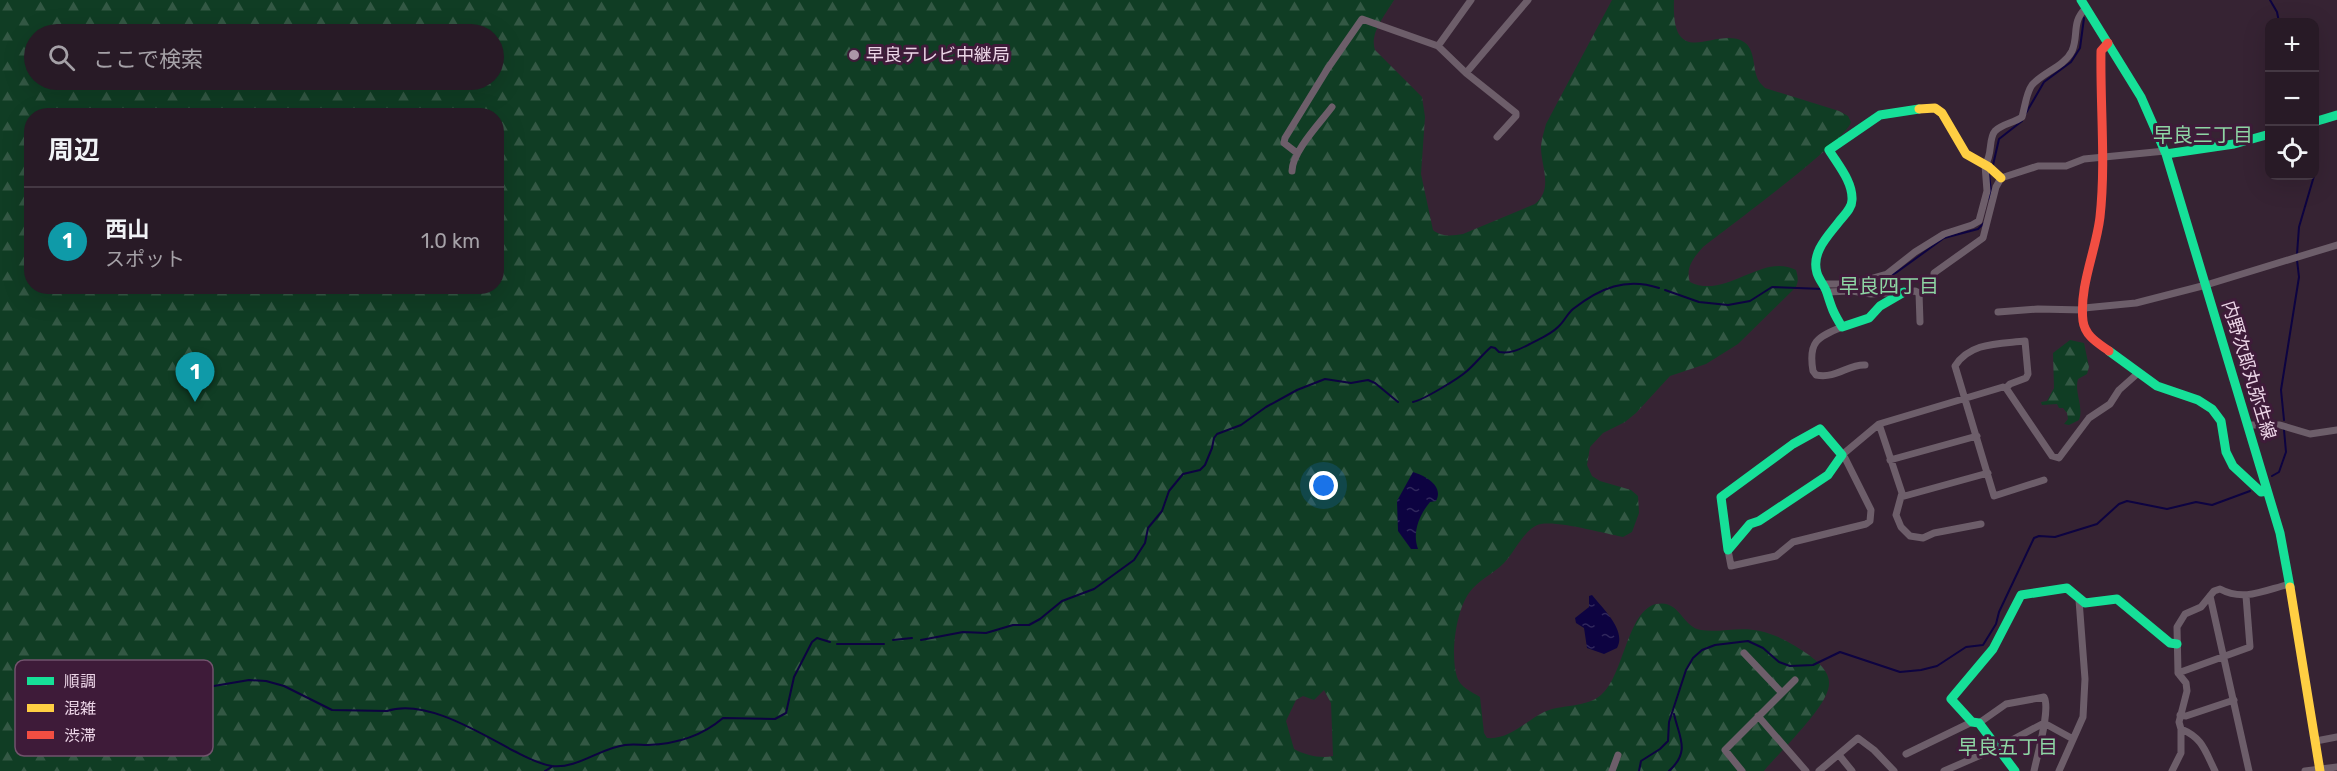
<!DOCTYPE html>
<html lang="ja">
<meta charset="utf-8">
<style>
:root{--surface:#281a26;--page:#342732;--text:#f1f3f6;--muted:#a5a1a7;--line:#443843;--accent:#0f766e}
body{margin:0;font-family:Rubik,"Noto Sans JP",sans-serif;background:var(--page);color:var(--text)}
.controls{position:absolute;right:18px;top:18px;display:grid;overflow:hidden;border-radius:12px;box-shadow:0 6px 24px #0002}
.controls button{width:54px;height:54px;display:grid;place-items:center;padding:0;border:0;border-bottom:2px solid var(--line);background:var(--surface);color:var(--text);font:30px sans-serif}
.you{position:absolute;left:1324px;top:486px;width:21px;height:21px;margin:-15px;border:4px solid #fff;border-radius:50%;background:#1a73e8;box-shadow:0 0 0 9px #1a73e833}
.badge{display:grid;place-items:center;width:39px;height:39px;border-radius:50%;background:var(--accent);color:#fff;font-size:20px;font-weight:700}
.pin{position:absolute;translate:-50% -50px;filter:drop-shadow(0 2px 3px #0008)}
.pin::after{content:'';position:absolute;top:32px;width:21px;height:18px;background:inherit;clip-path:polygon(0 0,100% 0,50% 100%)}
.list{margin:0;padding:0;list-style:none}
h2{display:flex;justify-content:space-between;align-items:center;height:78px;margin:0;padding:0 24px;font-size:26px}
h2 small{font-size:20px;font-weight:400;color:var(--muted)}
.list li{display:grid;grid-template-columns:39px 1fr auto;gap:18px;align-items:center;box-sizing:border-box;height:108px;padding:0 24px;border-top:2px solid var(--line)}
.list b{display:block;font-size:22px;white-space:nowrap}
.list p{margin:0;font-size:20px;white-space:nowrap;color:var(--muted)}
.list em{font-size:20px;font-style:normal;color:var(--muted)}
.icon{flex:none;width:33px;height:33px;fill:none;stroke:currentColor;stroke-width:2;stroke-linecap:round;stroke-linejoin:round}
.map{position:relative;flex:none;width:2337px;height:771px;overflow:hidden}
.search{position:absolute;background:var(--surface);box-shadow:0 6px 24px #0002;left:24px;top:24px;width:480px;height:66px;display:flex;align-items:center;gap:15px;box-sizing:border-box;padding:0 21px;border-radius:33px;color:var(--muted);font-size:22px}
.panel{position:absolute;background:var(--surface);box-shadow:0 6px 24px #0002;left:24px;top:108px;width:480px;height:186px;border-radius:24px}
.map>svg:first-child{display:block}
.forest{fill:url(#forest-firs);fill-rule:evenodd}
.water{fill:url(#water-ripples)}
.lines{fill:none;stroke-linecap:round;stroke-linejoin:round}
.stream{stroke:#0d0341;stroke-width:2}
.street{stroke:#6d5e6a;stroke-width:7}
.fast{stroke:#16e098;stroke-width:9}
.slow{stroke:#ffcf43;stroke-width:9}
.jam{stroke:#f24e42;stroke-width:9}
.poi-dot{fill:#ac97a8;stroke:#3e1b39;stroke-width:2}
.labels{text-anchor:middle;stroke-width:6;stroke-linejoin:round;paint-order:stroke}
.poi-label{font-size:18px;fill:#ecd5e7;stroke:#3e1b39;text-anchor:start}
.street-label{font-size:18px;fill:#ecd5e7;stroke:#3e1b39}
.neighbourhood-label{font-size:20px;fill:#8ed5a4;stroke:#3e1b39}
.key{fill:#3e1b39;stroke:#72536d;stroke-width:1.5}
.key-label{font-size:16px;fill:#ecd5e7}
</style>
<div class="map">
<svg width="2337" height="771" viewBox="0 0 2337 771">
<defs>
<pattern id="forest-firs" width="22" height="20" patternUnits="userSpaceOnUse" patternTransform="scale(1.5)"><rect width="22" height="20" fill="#103d24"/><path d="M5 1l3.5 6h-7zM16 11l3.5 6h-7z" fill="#335844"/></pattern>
<pattern id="water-ripples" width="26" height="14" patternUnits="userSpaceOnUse" patternTransform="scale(1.5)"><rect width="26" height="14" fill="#0d0341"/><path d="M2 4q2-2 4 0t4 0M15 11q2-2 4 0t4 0" fill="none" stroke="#30275c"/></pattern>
</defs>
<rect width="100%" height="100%" fill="#362333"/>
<path class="forest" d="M 0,0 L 1394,0 C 1386,14 1369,33 1375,50 L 1422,97 L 1425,117 L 1421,174 L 1433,230 C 1441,237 1452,236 1463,234 L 1535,204 C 1553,189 1542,169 1541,149 C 1541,141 1544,132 1546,124 L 1612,0 L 1674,0 C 1671,74 1716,25 1744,42 C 1755,49 1753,67 1757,77 C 1758,81 1762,85 1765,88 L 1839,111 L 1848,116 L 1851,122 C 1847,140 1726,229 1703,247 C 1694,257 1685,268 1690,282 C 1726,300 1762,252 1796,270 C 1798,277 1799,282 1795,288 L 1738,344 L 1706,364 L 1670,376 L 1636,413 L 1625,422 L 1603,433 L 1590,447 L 1587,465 L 1592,476 L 1600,481 L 1631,490 L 1638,496 L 1639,513 L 1632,532 L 1623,537 C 1602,533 1560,521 1541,524 C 1525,527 1515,552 1504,563 C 1493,574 1478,580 1469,593 C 1456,611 1450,655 1457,677 C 1460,687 1472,692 1480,697 L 1484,733 L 1487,738 C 1509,740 1526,721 1544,712 C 1561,704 1586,708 1601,695 C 1624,676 1627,611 1656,604 C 1680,599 1682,627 1701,630 C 1720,633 1740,626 1760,631 C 1778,635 1795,645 1809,655 C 1818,662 1830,672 1829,684 C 1829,706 1778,753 1764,771 L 0,771 ZM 34,34 L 494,34 L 494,80 L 34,80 ZM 32,116 L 496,116 L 496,286 L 32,286 ZM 1324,690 L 1331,703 L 1333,756 C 1321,759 1305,755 1294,749 L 1286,721 L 1296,700 L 1303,696 L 1314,700 Z
M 2070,340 L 2084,343 L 2089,367 L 2087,374 L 2078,379 C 2074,392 2084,407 2079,420 L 2069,425 L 2064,424 L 2068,419 L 2067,413 L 2063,408 L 2059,408 L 2057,404 L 2042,405 L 2041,402 L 2047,401 L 2054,388 L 2053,353 Z"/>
<path class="water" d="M 1413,472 C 1426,476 1444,486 1436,501 L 1430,502 C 1419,515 1412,533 1418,549 L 1411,549 L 1398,531 L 1397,501 Z
M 1592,595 C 1602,608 1627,630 1617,648 L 1604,654 L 1587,648 L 1584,628 L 1576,623 L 1575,618 L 1589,607 L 1589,596 Z"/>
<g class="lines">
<path class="stream" d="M 2270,0 L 2277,12 L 2279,22
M 2026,113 L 2044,82 L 2071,62 L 2080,48 L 2084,18
M 1993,165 L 1999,139 L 2022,121
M 2314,171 L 2314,173
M 1989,173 L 1991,192 L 1989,199
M 2297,254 L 2299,227 L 2314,176
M 1852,288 L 1878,282 L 1897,272 L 1944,238 L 1978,229 L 1984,223
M 1665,290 L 1699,302 L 1728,305 L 1750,301 L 1772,287 L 1823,289
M 1413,402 C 1423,400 1458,379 1467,371 C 1475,364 1482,355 1491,347 L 1495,348 L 1499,352 C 1511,354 1520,349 1530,344 C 1539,339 1550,335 1558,327 C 1564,322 1567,314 1573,309 C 1600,288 1626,277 1659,288
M 2284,420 L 2281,390 L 2299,277 L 2297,260
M 2272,476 L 2279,472 L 2286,452 L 2284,430
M 893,640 L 912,638
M 921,640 L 963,632 L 986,633 L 1013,625 L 1029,625 L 1040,619 L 1062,601 L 1094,589 L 1134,560 L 1145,543 L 1148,528 L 1162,511 L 1169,491 L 1183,474 L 1200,470 L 1205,465 L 1212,448 L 1214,438 L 1217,434 L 1241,425 L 1266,407 L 1297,390 L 1325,379 L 1351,383 L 1368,380 L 1375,383 L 1398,402
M 837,644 L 884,644
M 88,700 L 101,701 L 136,696 L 165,688 L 202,688 L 249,680 L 266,681 L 284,686 L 332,710 L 387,711 C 425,698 480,733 514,751 C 526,757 538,764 552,766 C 577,769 600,748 625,745 C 633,744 641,745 648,745 C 676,744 702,736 723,718 L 775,719 L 786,713 L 794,677 L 812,642 L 817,638 L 830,642
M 545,771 L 553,766
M 1639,771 L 1641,761 L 1660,749 L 1668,741 L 1669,722 L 1686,670 L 1693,658 L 1702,650 L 1715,645 L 1748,641 L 1763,648 L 1779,662 L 1790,666 L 1813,665 L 1840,652 L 1900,672 L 1921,670 L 1937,666 L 1966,647 L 1983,645 L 1996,624 L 1999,612 L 2034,538 L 2039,536 L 2055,537 L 2097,524 L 2119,504 L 2127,501 L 2167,509 L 2196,502 L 2212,505 L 2250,491
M 1669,771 C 1691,751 1679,737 1674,714"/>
<path class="street" d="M 1438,46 L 1466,73
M 1497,137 L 1516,116 L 1516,113 L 1466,73 L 1528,0
M 1297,153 L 1284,143 L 1285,138 L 1328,68 L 1362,19 L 1438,46 L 1471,0
M 1292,171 C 1292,152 1320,123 1332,107
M 1823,284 L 1852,284 L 1887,274 L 1915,252 L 1944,234 L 1972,225 L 1979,221 L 1987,191 L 1985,165 C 1993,154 1988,139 1995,131 C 2002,124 2014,123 2022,117 C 2025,107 2026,93 2032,85 C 2043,72 2064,67 2072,51 C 2079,35 2071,22 2086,8
M 1827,292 L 1852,291 L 1871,294 L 1915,291 L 1919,293 L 1934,285 L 1934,273 L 1983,238 L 1996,187 L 2001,178 L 2038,166 L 2066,166 L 2084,159 L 2165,151
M 1919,293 L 1920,322
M 2084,308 L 2136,303 L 2206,285 L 2337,245
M 1998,312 L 2038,309 L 2084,310
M 1842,327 C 1817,337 1808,342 1813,371 L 1816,375 C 1837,379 1848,364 1865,365
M 2006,388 L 2010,384 L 2026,378 L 2028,374 L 2025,341 C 1999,344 1970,342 1955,366 L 1994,496 L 2044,480
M 1879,424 L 1902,493 L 1896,515 L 1901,527 L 1910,536 L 1923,538 L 1934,533 L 1981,524
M 2249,425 L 2280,425 L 2310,434 L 2337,430
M 1842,455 L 1879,424 L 2003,387 L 2006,388 L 2052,456 L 2059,458 L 2089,418 L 2110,404 L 2119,390 L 2137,374
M 1890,460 L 1977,436
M 1901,497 L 1988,473
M 1728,550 L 1731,566 L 1776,556 L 1793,542 L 1866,524 L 1870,521 L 1871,510 L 1843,454
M 2210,596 L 2249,771
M 1744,653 L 1782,693
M 2178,673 L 2250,647 L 2246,596
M 2180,715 L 2186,716 L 2234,700
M 1758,716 L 1806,771
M 1979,723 L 2006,704 L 2044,697 C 2051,709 2037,756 2034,771
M 2044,723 L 2073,739
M 2316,741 L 2337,737
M 1906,754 L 1972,722
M 1839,755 L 1852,771
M 1612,771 L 1618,755
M 1742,771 L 1725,750 L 1795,680
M 1819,771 L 1858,738 L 1874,750 L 1894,771
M 1944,771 L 1997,748 L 2044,723
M 2059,771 L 2083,717 L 2085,679 L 2079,600
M 2172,771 L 2181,753 L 2181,729
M 2215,771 C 2205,751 2203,738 2181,729 L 2179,722 L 2187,691 L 2186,683 L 2178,673 L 2177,627 L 2185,614 L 2201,607 L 2214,591 L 2220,589 C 2244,602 2265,590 2290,584
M 2305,771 L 2337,767"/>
<path class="fast" d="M 2081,0 L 2141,97 L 2166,154 L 2280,533 L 2290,587
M 2314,122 L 2337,115
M 2166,154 L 2234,144 L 2270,134
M 1904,292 L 1880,306 L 1869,318 L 1842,327 C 1833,312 1832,309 1827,293 C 1825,286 1819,280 1817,273 C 1811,253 1827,237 1838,223 C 1843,216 1852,209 1852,200 C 1853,182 1838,165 1829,150 L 1880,115 L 1919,109
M 2109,351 L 2157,386 L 2198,400 L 2212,409 L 2221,421 L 2226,452 L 2233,466 L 2261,492 L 2267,491
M 1820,429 L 1842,455 L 1828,475 L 1759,521 L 1750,524 L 1728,550 L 1721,497 L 1793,444 Z
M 2015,771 L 1979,723 L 1972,722 L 1951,699 L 1993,649 L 2021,595 L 2067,588 L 2085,603 L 2117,599 L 2170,643 L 2177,644"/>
<path class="slow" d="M 1919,109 L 1935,108 L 1942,113 L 1966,154 L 1989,167 L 2001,178
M 2290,587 L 2320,771"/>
<path class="jam" d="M 2108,43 L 2101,51 C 2100,106 2106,162 2100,217 C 2096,251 2079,286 2083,321 C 2085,336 2098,343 2109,351"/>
</g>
<circle class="poi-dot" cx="854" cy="55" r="6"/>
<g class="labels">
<g class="poi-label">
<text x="866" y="61">早良テレビ中継局</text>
</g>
<g class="street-label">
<text transform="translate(2249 370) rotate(73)" y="6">内野次郎丸弥生線</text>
</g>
<g class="neighbourhood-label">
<text x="2203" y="142">早良三丁目</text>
<text x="1889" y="293">早良四丁目</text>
<text x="2008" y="754">早良五丁目</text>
</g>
</g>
<rect x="15" y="660" width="198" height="96" rx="9" class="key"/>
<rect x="27" y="677" width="27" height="8" fill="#16e098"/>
<rect x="27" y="704" width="27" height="8" fill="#ffcf43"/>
<rect x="27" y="731" width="27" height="8" fill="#f24e42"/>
<g class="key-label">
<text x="64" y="687">順調</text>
<text x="64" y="714">混雑</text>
<text x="64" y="741">渋滞</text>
</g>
</svg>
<div class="controls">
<button>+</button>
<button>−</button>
<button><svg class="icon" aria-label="locate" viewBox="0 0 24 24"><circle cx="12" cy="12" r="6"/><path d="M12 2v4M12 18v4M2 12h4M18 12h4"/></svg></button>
</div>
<div class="you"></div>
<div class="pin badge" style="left:195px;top:402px;background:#0f9aa8">1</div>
<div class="search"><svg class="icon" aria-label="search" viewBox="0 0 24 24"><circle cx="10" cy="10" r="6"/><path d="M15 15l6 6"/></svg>ここで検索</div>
<section class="panel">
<h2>周辺<small></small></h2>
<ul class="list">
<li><span class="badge" style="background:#0f9aa8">1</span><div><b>西山</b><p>スポット</p></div><em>1.0 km</em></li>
</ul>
</section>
</div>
